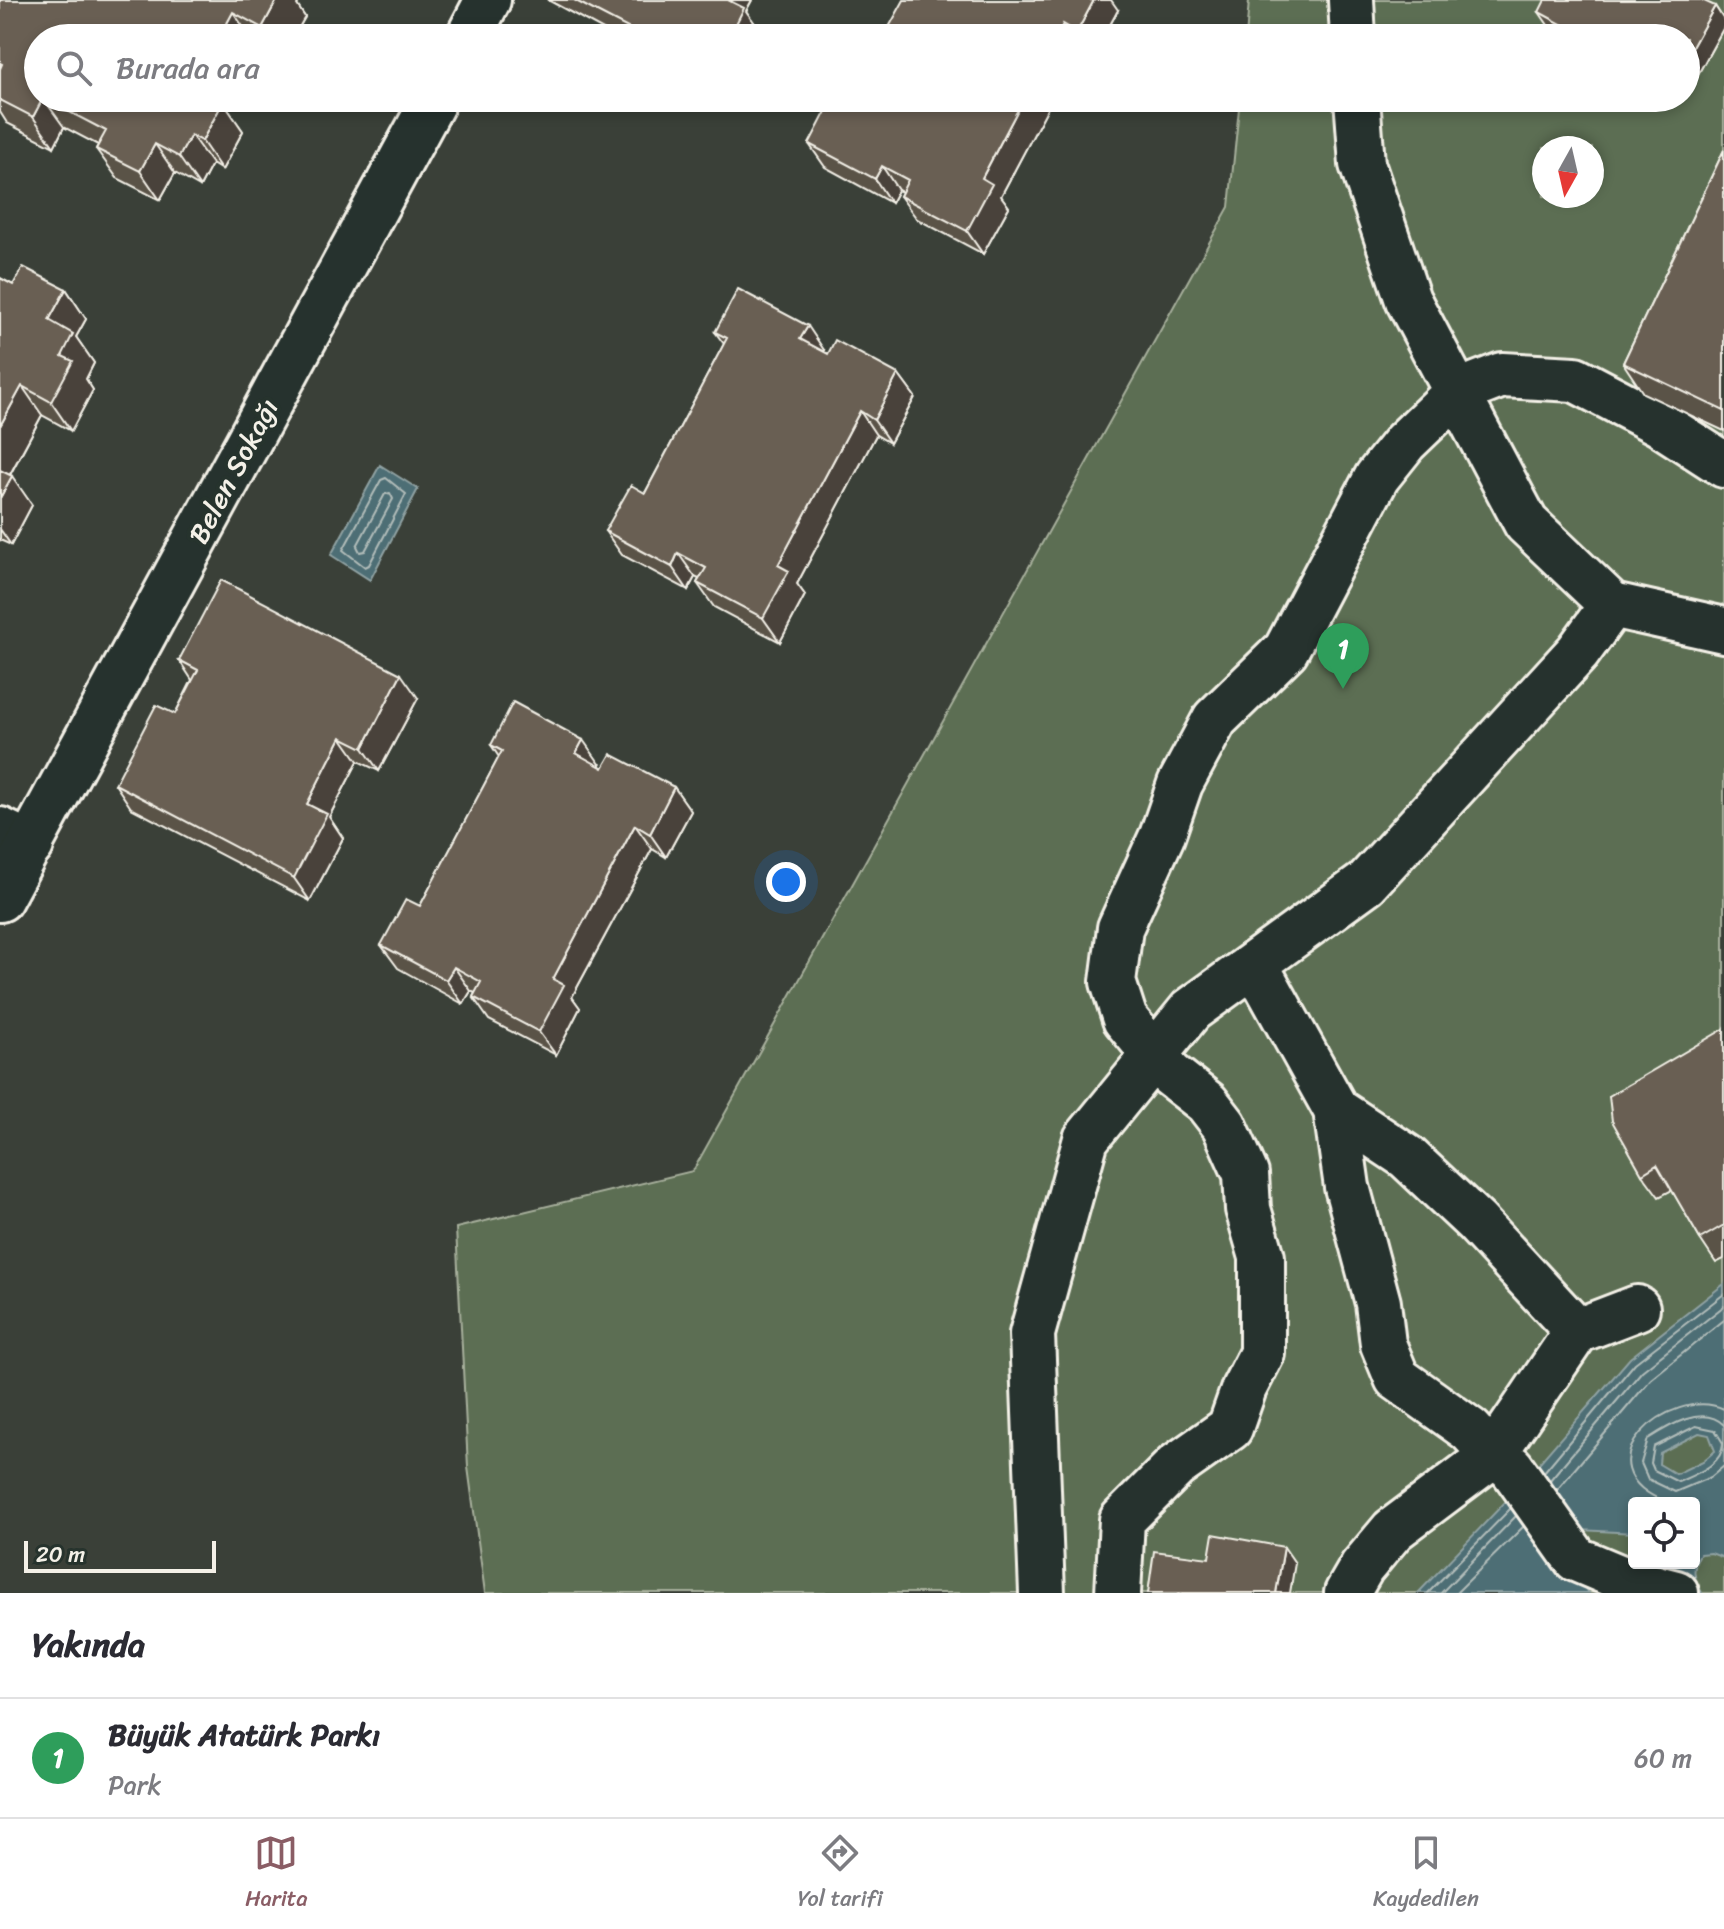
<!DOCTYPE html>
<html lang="tr">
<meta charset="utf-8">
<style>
:root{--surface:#fff;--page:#f7f7f7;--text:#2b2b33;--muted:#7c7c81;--line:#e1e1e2;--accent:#8a5d65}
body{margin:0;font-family:Sriracha,sans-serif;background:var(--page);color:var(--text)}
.controls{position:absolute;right:24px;bottom:24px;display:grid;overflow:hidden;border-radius:8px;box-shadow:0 4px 12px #0003}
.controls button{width:72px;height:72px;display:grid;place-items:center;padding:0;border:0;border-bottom:2px solid var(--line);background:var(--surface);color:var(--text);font:40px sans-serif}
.compass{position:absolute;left:1532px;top:136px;width:72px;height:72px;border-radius:50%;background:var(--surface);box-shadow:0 4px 12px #0003;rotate:188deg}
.scale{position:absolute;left:24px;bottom:20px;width:192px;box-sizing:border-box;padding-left:8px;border:4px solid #f4f1e8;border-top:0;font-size:22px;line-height:28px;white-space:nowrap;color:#f4f1e8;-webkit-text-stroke:6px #26332d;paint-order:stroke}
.you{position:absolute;left:786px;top:882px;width:28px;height:28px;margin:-20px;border:6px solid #fff;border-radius:50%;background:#1a73e8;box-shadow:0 0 0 12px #1a73e833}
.badge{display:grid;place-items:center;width:52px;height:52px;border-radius:50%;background:var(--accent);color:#fff;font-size:26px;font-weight:700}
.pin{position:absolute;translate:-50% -66px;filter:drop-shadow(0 2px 4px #0008)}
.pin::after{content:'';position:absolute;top:42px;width:28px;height:24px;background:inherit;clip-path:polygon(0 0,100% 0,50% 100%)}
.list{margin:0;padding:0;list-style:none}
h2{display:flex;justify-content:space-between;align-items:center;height:104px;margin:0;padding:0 32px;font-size:34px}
h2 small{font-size:26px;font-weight:400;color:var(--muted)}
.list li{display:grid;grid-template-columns:52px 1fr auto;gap:24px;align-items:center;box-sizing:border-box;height:120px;padding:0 32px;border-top:2px solid var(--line)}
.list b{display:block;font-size:30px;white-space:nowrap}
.list p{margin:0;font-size:26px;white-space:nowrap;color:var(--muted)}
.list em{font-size:26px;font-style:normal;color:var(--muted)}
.icon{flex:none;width:44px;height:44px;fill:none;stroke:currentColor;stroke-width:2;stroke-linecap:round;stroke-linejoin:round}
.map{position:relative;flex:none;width:1724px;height:1593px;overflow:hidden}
.search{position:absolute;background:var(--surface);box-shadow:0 4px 12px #0003;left:24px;right:24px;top:24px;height:88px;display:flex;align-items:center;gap:20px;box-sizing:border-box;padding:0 28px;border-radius:44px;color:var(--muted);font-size:30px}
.sheet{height:224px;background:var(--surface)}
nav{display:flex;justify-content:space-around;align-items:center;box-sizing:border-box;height:112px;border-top:2px solid var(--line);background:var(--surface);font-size:22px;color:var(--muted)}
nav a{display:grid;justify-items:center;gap:4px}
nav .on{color:var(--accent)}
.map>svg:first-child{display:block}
.green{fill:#5b6e52;stroke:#a8b09d;stroke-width:2;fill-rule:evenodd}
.water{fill:#4e6e75;stroke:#90a2a3;stroke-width:2;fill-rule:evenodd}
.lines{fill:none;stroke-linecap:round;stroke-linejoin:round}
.shore{stroke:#b2bdba;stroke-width:2}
.pedestrian-casing{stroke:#f4f1e8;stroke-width:50}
.minor-casing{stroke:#f4f1e8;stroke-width:50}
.secondary-casing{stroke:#f4f1e8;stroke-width:50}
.pedestrian{stroke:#26332d;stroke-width:44}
.minor{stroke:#26332d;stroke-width:44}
.secondary{stroke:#26332d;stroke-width:44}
.wall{fill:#5a5247;stroke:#f4f1e8;stroke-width:2}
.shaded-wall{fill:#4a423a;stroke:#f4f1e8;stroke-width:2}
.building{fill:#695f53;stroke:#f4f1e8;stroke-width:2}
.labels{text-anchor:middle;stroke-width:8;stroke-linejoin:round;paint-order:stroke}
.street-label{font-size:28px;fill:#f4f1e8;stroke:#26332d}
</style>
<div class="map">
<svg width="1724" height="1593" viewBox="0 0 1724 1593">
<rect width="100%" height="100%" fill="#3a4038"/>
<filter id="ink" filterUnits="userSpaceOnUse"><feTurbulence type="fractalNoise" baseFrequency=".0125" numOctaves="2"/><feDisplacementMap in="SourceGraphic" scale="16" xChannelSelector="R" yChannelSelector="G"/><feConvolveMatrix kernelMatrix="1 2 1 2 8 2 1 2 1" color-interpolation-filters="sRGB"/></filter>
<g filter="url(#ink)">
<path class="green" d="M 1249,0 L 1724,0 L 1724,1593 L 485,1593 L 468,1467 L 456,1228 L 693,1171 L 1229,207 L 1240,98 L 1686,98 L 1686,38 L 1246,38 ZM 1544,148 L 1592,148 L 1592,196 L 1544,196 ZM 1634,1503 L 1694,1503 L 1694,1563 L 1634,1563 Z"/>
<path class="water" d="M 380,465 L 418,489 L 370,580 L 331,555 Z
M 1724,1284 L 1724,1558 L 1711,1553 L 1700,1554 C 1691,1569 1694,1578 1702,1593 L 1632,1593 L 1659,1581 L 1666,1563 L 1694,1563 L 1694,1503 L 1634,1503 L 1634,1533 L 1581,1530 L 1584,1587 L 1588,1593 L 1418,1593 L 1509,1498 L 1630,1358 ZM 1699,1433 L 1709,1435 L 1715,1451 L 1703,1461 L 1676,1474 L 1659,1464 L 1660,1453 Z"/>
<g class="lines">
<path class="shore" d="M 386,478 L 406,494 L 369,565 L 365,567 L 343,550 L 381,480 Z
M 390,493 L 393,499 L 365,551 L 360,552 L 357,546 L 385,494 Z
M 1724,1425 C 1703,1404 1668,1426 1648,1439 L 1641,1463 L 1648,1479 L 1675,1492 L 1711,1477 L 1724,1466
M 1696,1426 L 1715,1430 L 1723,1443 C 1723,1465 1696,1474 1678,1482 L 1654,1470 L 1651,1463 L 1654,1447 Z
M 1544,1472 L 1635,1363 L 1724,1294
M 1550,1480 L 1642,1371 L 1724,1306
M 1557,1490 L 1651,1379 L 1724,1320
M 1668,1503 C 1573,1467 1671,1384 1724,1409
M 1428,1593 L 1511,1508
M 1441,1593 L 1516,1516
M 1456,1593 L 1524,1526"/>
<defs>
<path id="pedestrian" d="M 1351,0 L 1353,38
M 1357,98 L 1362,164 L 1408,300 L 1526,523 L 1612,605 L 1724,630
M 1255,964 L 1336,1110 L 1347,1187 L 1378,1303 L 1383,1344 L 1397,1378 L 1470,1430 L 1493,1455 L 1511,1467 L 1576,1559 L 1626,1580 L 1676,1593
M 1336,1110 L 1407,1157 L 1476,1222 L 1577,1331
M 1042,1593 L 1032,1334 L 1086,1139 L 1191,1010 L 1366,883 L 1578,652 L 1612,605
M 1118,1593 L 1122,1520 L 1176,1466 L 1230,1428 L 1244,1388 L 1262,1353 L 1262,1257 L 1248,1209 L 1246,1174 L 1224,1125 L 1207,1103 L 1170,1074 L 1125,1019 L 1113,982 L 1120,928 L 1162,836 L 1180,784 L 1215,719 L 1286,650 L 1377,477 L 1405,442 L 1456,393 L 1502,375 L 1575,379 L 1659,423 L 1724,465
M 1347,1593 L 1362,1567 L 1393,1530 L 1493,1455 L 1577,1331 L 1637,1308"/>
<path id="minor" d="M 0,830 L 31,845"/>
<path id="secondary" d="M 468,38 L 488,0
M 0,899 L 435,98"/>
</defs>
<use href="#pedestrian" class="pedestrian-casing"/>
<use href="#minor" class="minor-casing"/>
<use href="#secondary" class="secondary-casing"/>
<use href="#pedestrian" class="pedestrian"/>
<use href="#minor" class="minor"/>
<use href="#secondary" class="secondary"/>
</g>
<path class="wall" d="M 0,0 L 300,0 L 297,5 L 305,17 L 293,38 L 38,38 L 38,98 L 223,98 L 222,101 L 243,131 L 222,170 L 212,164 L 200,187 L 175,173 L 160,200 L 117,178 L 96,149 L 98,145 L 64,127 L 54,147 L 7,123 L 0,112 Z
M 548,0 L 752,0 L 746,11 L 761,32 L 758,38 L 618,38 Z
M 1715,6 L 1724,20 L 1724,27 L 1686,96 L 1686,38 L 1568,38 L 1550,28 L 1539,12 Z
M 1118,10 L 1103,38 L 883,38 Z
M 852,98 L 1053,98 L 1001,196 L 1009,207 L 983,254 L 917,219 L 900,196 L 902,192 L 898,190 L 891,203 L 825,167 L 809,144 L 848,105 Z
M 1724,150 L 1724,431 L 1643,393 L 1623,363 Z
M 0,278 L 13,285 L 66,289 L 86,319 L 76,337 L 94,363 L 86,379 L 93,390 L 71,431 L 42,415 L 10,475 L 32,505 L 11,545 L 0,540 Z
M 715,332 L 824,350 L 823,352 L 828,354 L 898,374 L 915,397 L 890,443 L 876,435 L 797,584 L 805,595 L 780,642 L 714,607 L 697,583 L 699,579 L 695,577 L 688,590 L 622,555 L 605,531 L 645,493 L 724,344 Z
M 179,660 L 418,698 L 379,771 L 358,761 L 329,817 L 343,838 L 310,901 L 131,808 L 115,784 L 175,714 L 192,680 Z
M 491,745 L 600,764 L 599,765 L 603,768 L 674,787 L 691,811 L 666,857 L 652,849 L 572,997 L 580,1008 L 556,1055 L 489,1020 L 473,997 L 475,993 L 471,991 L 463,1004 L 398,968 L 381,945 L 420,906 L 499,757 Z
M 1724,1029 L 1724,1259 L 1716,1263 L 1700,1239 L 1672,1190 L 1659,1197 L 1642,1174 Z"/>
<path class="shaded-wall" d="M 277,0 L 300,0 L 297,5 L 305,17 L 293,38 L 269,38 L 262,28 Z
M 725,0 L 752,0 L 746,11 L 761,32 L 758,38 L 729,38 Z
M 1094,0 L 1111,0 L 1118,10 L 1103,38 L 1082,38 L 1077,32 Z
M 1715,6 L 1724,20 L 1724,27 L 1686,96 L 1686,58 Z
M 233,12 L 251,38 L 219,38 Z
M 1063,24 L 1073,38 L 1056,38 Z
M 43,98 L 64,127 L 54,147 L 33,117 Z
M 1024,98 L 1053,98 L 1001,196 L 1009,207 L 983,254 L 967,231 L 982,178 Z
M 223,102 L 243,131 L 222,170 L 202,141 Z
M 191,135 L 212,164 L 200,187 L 179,157 Z
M 155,144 L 175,173 L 160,200 L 140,171 Z
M 882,166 L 898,190 L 891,203 L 875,179 Z
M 66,289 L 86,319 L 76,337 L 94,363 L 86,379 L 93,390 L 71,431 L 51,402 L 62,356 L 49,320 Z
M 808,326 L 824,350 L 817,363 L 800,339 Z
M 898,374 L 915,397 L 890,443 L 874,420 Z
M 22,386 L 42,415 L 2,489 L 0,486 L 0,426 Z
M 860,411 L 876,435 L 797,584 L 805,595 L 780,642 L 763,618 L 778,565 Z
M 12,476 L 32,505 L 11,545 L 0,529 L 0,498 Z
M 678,553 L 695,577 L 688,590 L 672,567 Z
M 401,674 L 418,698 L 379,771 L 363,748 Z
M 341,737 L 358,761 L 329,817 L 343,838 L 310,901 L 294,878 L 307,804 Z
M 583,740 L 600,764 L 592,776 L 576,753 Z
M 674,787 L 691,811 L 666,857 L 650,834 Z
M 635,825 L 652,849 L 572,997 L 580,1008 L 556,1055 L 539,1032 L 553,979 Z
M 454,967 L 471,991 L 463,1004 L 446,980 Z
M 1284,1547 L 1295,1563 L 1290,1593 L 1276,1593 Z"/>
<path class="building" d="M 0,0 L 277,0 L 262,28 L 233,12 L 219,38 L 38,38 L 38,98 L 215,98 L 223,102 L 202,141 L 191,135 L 179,157 L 155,144 L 140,171 L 96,149 L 106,131 L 43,98 L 33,117 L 0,100 L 0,69 L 2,64 L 0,63 Z
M 574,0 L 728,0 L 744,8 L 729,38 L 647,38 Z
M 904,0 L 1094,0 L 1077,32 L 1063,24 L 1056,38 L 883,38 Z
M 1545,0 L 1702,0 L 1715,6 L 1686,58 L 1686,38 L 1587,38 L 1539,12 Z
M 833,98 L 836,98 L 848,105 L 852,98 L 1024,98 L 982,178 L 992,184 L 967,231 L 900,196 L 908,180 L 882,166 L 875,179 L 809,144 Z
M 1724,150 L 1724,411 L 1623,363 Z
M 23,267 L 66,289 L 49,320 L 73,334 L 62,356 L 73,361 L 51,402 L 22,386 L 0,426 L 0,278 L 13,285 Z
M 738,289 L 808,326 L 800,339 L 828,354 L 835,340 L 898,374 L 874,420 L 860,411 L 778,565 L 789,571 L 763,618 L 697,583 L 706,568 L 678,553 L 672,567 L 605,531 L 631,485 L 645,493 L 727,338 L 715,332 Z
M 0,470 L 12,476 L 0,498 Z
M 221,580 L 401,674 L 363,748 L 341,737 L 307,804 L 327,814 L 294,878 L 115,784 L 156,705 L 175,714 L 198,670 L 179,660 Z
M 513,702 L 583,740 L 576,753 L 603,768 L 611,754 L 674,787 L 650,834 L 635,825 L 553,979 L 564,985 L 539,1032 L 473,997 L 481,982 L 454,967 L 446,980 L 381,945 L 406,899 L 420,906 L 502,751 L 491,745 Z
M 1724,1029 L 1724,1225 L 1700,1239 L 1657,1165 L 1642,1174 L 1612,1121 L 1609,1096 Z
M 1213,1534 L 1284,1547 L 1276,1593 L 1148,1593 L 1154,1551 L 1209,1558 Z"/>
</g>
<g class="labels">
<g class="street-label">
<text transform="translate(233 471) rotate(-62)" y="10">Belen Sokağı</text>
</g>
</g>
</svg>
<div class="controls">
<button><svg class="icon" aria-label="locate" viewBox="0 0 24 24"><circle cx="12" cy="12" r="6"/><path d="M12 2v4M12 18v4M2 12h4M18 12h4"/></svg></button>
</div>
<svg class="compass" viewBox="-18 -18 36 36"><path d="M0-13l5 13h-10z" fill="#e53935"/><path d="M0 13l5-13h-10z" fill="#7c7c81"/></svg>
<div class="scale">20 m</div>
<div class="you"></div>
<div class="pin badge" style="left:1343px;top:689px;background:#2e9e5b">1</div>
<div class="search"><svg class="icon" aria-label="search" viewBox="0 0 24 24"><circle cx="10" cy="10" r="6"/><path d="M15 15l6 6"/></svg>Burada ara</div>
</div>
<section class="sheet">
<h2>Yakında<small></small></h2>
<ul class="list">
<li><span class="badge" style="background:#2e9e5b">1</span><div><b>Büyük Atatürk Parkı</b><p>Park</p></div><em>60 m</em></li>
</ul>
</section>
<nav>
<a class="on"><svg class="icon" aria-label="map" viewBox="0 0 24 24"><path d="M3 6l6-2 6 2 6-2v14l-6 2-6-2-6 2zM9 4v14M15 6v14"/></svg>Harita</a>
<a><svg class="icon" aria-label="directions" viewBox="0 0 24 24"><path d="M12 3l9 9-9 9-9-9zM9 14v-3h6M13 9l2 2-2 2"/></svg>Yol tarifi</a>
<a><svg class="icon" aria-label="saved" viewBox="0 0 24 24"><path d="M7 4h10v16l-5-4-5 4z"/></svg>Kaydedilen</a>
</nav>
